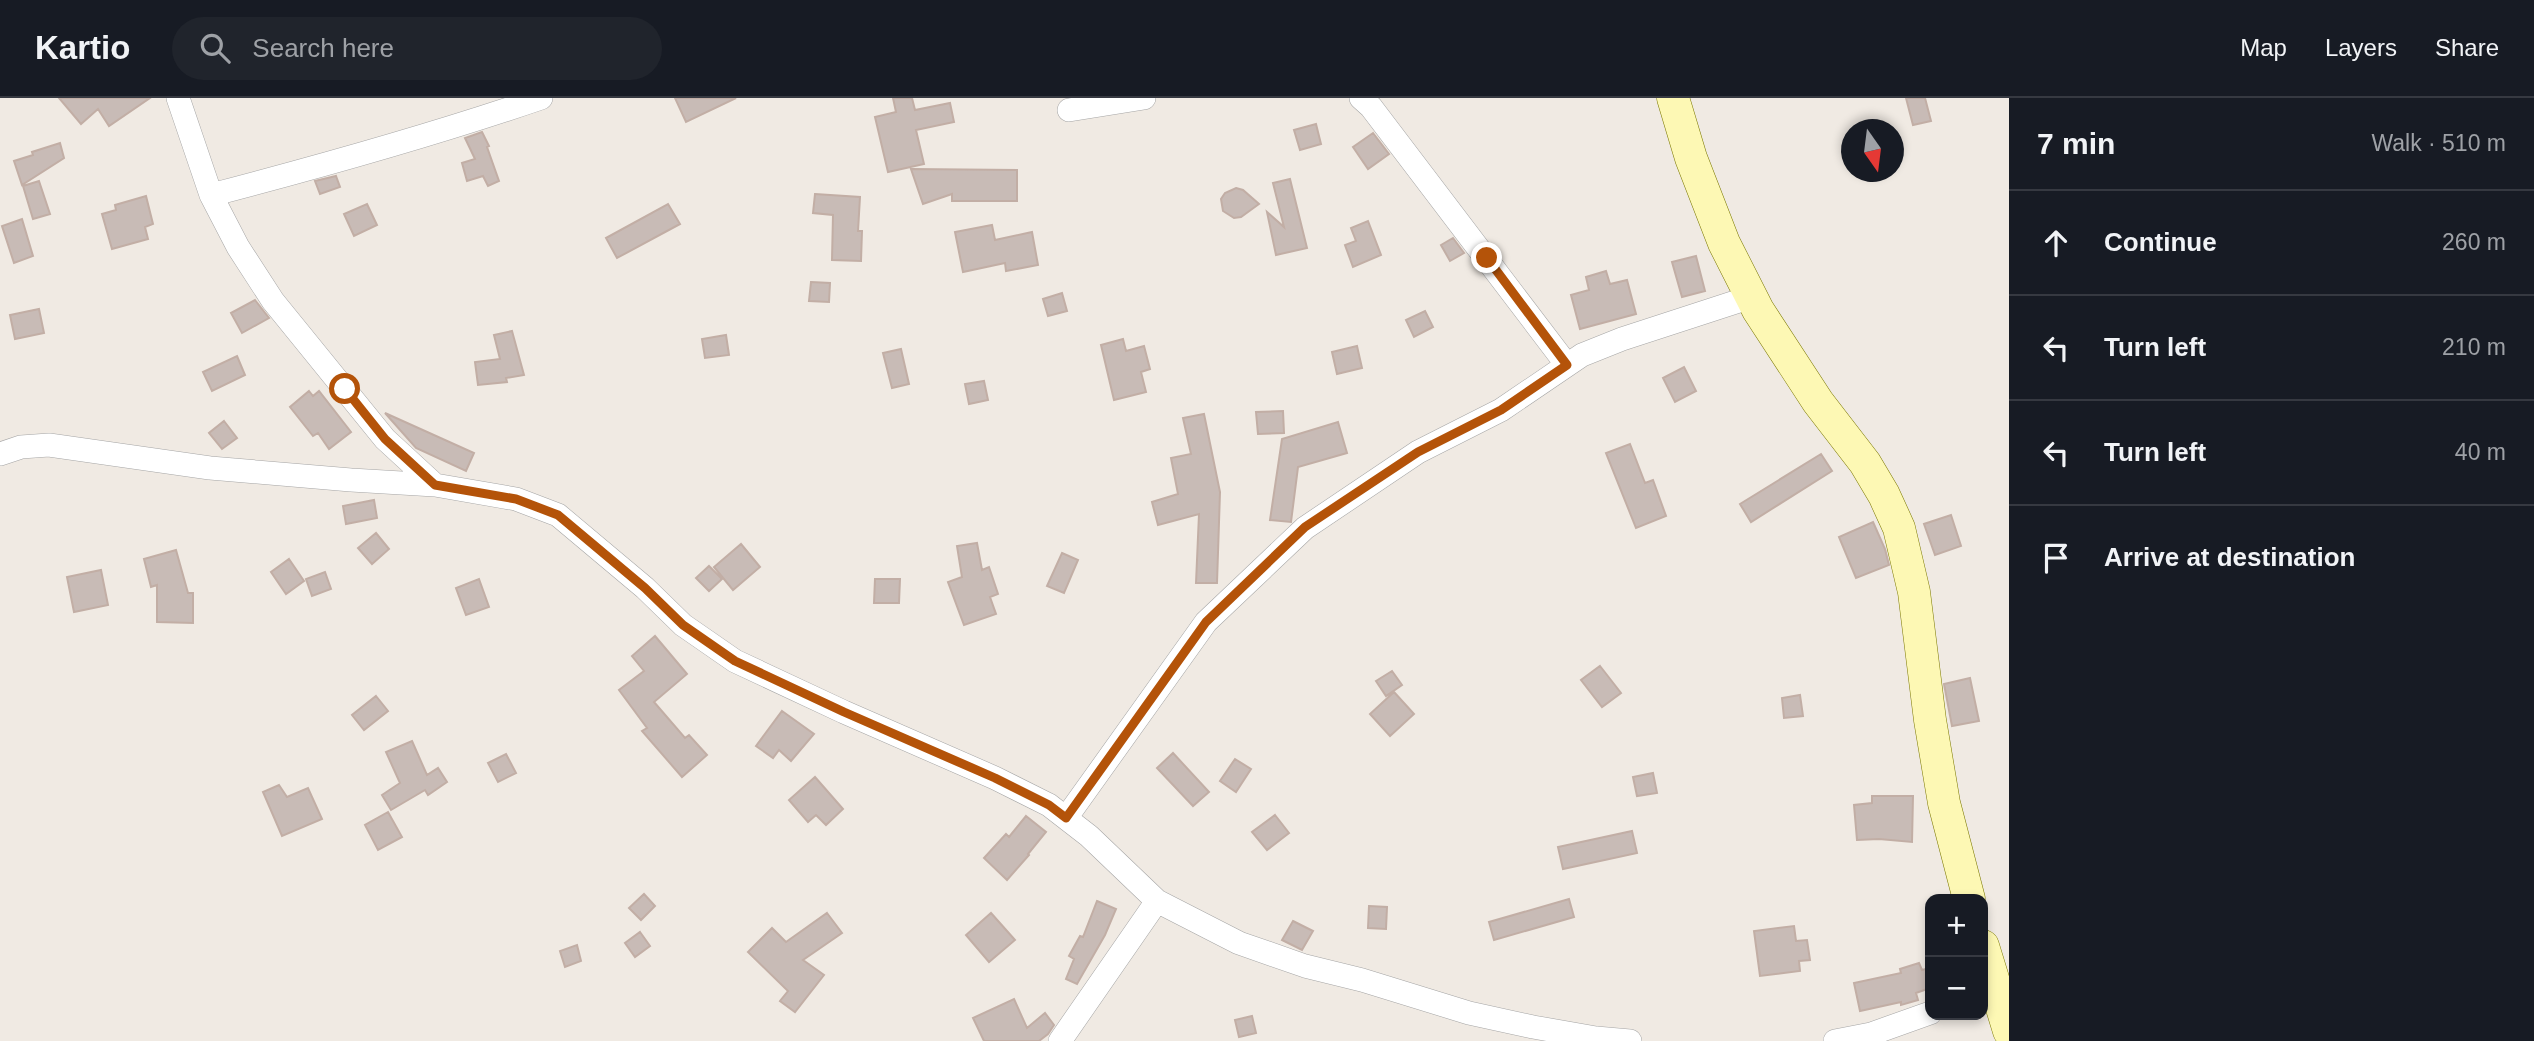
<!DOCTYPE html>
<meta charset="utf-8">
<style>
:root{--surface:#171b24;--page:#20242c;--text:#f1f3f6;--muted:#9ea1a6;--line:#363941}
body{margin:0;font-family:Helvetica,sans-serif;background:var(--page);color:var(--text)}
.controls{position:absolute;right:21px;bottom:21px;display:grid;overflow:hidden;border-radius:14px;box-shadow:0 4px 10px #0003}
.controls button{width:63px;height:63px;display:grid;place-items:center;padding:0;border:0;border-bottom:2px solid var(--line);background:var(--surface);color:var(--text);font:35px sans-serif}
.compass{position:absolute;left:1841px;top:21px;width:63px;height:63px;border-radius:50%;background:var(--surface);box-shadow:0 4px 10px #0003;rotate:166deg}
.stop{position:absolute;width:21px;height:21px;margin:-16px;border:5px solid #b45309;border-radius:50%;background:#fff}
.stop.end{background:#b45309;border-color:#fff;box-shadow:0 2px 7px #0008}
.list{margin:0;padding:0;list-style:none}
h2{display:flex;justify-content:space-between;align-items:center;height:91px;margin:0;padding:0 28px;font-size:30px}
h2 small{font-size:23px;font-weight:400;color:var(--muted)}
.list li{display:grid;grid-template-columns:46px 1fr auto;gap:21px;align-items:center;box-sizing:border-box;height:105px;padding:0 28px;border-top:2px solid var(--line)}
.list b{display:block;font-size:26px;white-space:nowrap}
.list em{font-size:23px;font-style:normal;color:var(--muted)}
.icon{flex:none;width:38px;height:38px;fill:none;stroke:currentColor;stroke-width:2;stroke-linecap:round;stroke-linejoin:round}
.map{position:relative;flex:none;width:2009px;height:943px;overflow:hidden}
header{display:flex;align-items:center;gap:42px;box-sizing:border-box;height:98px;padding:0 35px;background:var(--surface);border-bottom:2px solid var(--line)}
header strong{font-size:33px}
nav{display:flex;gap:38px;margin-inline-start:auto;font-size:24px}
.search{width:490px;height:63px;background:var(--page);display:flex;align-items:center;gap:18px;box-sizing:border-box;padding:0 24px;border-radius:38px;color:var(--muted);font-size:26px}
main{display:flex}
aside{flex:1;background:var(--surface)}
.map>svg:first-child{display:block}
.building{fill:#c8bbb6;stroke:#c2aea5;stroke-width:2}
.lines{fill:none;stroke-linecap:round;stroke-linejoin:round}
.street-casing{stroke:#a5a5a5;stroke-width:24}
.secondary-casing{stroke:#7a7700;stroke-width:33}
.street{stroke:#fff;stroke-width:23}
.secondary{stroke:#fdf8b4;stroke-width:32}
.route{stroke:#b45309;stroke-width:9}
</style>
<header>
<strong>Kartio</strong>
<div class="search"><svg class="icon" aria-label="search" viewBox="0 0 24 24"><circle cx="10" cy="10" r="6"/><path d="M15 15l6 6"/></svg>Search here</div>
<nav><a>Map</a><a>Layers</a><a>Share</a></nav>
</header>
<main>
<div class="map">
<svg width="2009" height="943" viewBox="0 0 2009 943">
<rect width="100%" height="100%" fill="#f0eae3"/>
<path class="building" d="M 59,0 L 150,0 L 109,28 L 98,11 L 81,26 Z
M 675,0 L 736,0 L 686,24 Z
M 893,0 L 912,0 L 915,12 L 950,5 L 954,24 L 916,32 L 924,66 L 888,74 L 875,19 L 896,14 Z
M 1906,0 L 1925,0 L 1931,23 L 1913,27 Z
M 1316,26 L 1321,46 L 1300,52 L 1294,32 Z
M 482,34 L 489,48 L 487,49 L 499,83 L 488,88 L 483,78 L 467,83 L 462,65 L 475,61 L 465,40 Z
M 1373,35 L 1389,56 L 1368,71 L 1353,49 Z
M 60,45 L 64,60 L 22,87 L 14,63 L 33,57 L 32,54 Z
M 911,71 L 1017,72 L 1017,103 L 952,103 L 952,96 L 923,106 Z
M 336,78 L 340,89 L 320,96 L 315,83 Z
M 1290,81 L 1307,150 L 1276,157 L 1267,114 L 1284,129 L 1273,85 Z
M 39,83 L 50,116 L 33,121 L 23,88 Z
M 1236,90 L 1243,92 L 1259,106 L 1241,119 L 1234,120 L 1223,113 L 1221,101 L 1225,95 Z
M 815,96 L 860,99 L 858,133 L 862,133 L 861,163 L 832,162 L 833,117 L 813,115 Z
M 146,98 L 153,126 L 145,129 L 148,141 L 112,151 L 102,116 L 116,112 L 115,107 Z
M 367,106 L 377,127 L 354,138 L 344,116 Z
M 668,106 L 680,126 L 617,160 L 606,140 Z
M 22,121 L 33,158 L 14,165 L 2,128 Z
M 1368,123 L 1381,157 L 1353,169 L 1345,147 L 1356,143 L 1351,130 Z
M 992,127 L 995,142 L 1032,134 L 1038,167 L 1006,173 L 1005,165 L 963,174 L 955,134 Z
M 1453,140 L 1464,155 L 1450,163 L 1441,147 Z
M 1696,158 L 1705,193 L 1682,199 L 1672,164 Z
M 1606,173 L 1610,186 L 1627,182 L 1636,216 L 1580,231 L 1571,197 L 1589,192 L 1586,179 Z
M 811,184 L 830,185 L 829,204 L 809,203 Z
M 1062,195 L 1067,213 L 1048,218 L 1043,201 Z
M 255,202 L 269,220 L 242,235 L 231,215 Z
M 39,211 L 44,235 L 15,241 L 10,217 Z
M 1425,213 L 1433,229 L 1414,239 L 1406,222 Z
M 512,233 L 524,277 L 506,280 L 507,284 L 478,287 L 475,264 L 500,261 L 494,237 Z
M 726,237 L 729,257 L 705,260 L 702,241 Z
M 1123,241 L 1126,253 L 1144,248 L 1150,271 L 1141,274 L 1146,294 L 1114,302 L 1101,247 Z
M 1357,248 L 1362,270 L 1337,276 L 1332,254 Z
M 901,251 L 909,286 L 892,290 L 883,255 Z
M 237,258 L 245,277 L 212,293 L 203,274 Z
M 1684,269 L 1696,293 L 1675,304 L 1663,280 Z
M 984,283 L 988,302 L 969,306 L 965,286 Z
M 309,293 L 313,298 L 319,293 L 351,334 L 329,351 L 318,335 L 313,338 L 290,309 Z
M 1283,313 L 1284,335 L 1258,336 L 1256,314 Z
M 385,315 L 474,355 L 466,373 L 416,350 Z
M 1204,316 L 1220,394 L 1217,485 L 1196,485 L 1199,416 L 1158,427 L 1152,404 L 1178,396 L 1171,360 L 1191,356 L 1183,320 Z
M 224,323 L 237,340 L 222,351 L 209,335 Z
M 1338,324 L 1347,355 L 1298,369 L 1291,424 L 1270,422 L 1282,341 Z
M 1630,346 L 1645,385 L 1653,382 L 1666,418 L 1636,430 L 1606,355 Z
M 1821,356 L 1832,373 L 1751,424 L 1740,406 Z
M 374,402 L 377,420 L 346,426 L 343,408 Z
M 1951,417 L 1961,448 L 1935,457 L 1924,426 Z
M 1873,424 L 1885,451 L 1889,467 L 1856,480 L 1839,439 Z
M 376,435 L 389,451 L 372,466 L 358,450 Z
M 977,445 L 982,472 L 989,469 L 998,496 L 990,499 L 996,516 L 964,527 L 948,484 L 962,479 L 957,448 Z
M 741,446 L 760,469 L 733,492 L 714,469 Z
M 176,452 L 188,495 L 193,495 L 193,525 L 157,524 L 157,487 L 151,489 L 144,461 Z
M 1062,455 L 1078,462 L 1064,495 L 1047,488 Z
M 289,461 L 304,483 L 286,496 L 271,474 Z
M 709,468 L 722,481 L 709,493 L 696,480 Z
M 101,472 L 108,507 L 74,514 L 67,479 Z
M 325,474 L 331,491 L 312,498 L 306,481 Z
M 479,481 L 489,509 L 466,517 L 456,490 Z
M 875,481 L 900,481 L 899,505 L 874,505 Z
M 655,538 L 687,576 L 654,604 L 685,640 L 689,637 L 707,657 L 682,679 L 642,633 L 647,630 L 619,592 L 644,573 L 632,558 Z
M 1600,568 L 1621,595 L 1602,609 L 1581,582 Z
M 1392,573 L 1402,587 L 1386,598 L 1376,583 Z
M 1970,580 L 1979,623 L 1952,628 L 1944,586 Z
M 1394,594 L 1414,616 L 1390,638 L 1370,616 Z
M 1800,597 L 1803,618 L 1784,620 L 1782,600 Z
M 376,598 L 388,613 L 364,632 L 352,617 Z
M 782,613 L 814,636 L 791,663 L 779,652 L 773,660 L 756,648 Z
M 412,643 L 427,677 L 438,670 L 447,684 L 428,697 L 425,692 L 391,712 L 382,697 L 400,685 L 386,654 Z
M 1173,655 L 1209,694 L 1193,708 L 1157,670 Z
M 506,656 L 516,675 L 498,684 L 488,665 Z
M 1235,661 L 1251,671 L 1236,694 L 1220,683 Z
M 1653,675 L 1657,695 L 1637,698 L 1633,679 Z
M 815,679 L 843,711 L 826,727 L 816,717 L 808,724 L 789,702 Z
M 279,687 L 287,699 L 308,690 L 322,721 L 282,738 L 263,694 Z
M 1872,698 L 1913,698 L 1912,744 L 1879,741 L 1857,742 L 1854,707 L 1872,705 Z
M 388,714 L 402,739 L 378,752 L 365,727 Z
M 1275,717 L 1289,735 L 1267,752 L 1252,734 Z
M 1026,718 L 1046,734 L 1028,756 L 1029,757 L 1007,782 L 984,760 L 1006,736 L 1009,739 Z
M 1632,733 L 1637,755 L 1563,771 L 1558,749 Z
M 644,796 L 655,808 L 641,822 L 629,810 Z
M 1569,801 L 1574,819 L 1494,842 L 1489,824 Z
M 1097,803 L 1116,811 L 1105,837 L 1077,886 L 1066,881 L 1074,861 L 1069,858 L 1080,838 L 1083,839 Z
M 1369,808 L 1387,809 L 1386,831 L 1368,830 Z
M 827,815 L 842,835 L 803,862 L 824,877 L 795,914 L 780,903 L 788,893 L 748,854 L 772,830 L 786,844 Z
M 991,815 L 1015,842 L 989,864 L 966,837 Z
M 1293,823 L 1313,833 L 1302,852 L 1282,842 Z
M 1794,828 L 1796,843 L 1807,842 L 1810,862 L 1799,863 L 1800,873 L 1760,878 L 1754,833 Z
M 640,834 L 650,848 L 635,859 L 625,845 Z
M 577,847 L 581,863 L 565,869 L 560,853 Z
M 1919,865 L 1922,872 L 1930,870 L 1930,890 L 1916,895 L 1918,902 L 1901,907 L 1901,904 L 1860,913 L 1854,885 L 1901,875 L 1900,871 Z
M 1014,901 L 1027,930 L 1045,915 L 1054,927 L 1048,936 L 1039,943 L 984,943 L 973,920 Z
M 1252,918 L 1256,935 L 1239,939 L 1235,922 Z"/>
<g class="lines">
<defs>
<path id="street" d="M 178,0 L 211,97 L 238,149 L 273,203 L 385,341 L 435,387
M 1361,0 L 1371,9 L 1567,267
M 1069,12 L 1144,0
M 211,97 C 322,68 433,37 541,0
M 0,356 L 21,349 L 49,347 L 210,370 L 351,382 L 435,387 L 516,401 L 558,417 L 645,490 L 683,527 L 735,563 L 844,614 L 995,680 L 1049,707 L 1089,738 L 1157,803 L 1239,845 L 1305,868 L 1362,882 L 1469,915 L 1533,929 L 1596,940 L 1630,943
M 1066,720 L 1206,524 L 1305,430 L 1418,354 L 1501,312 L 1582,257 L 1622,241 L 1751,199
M 1060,943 L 1157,803
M 1835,943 L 1871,936 L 1930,915"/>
<path id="secondary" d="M 1673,0 L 1691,60 L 1724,145 L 1758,212 L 1818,304 L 1865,365 L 1884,397 L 1899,430 L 1914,494 L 1930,622 L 1944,705 L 1969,801
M 1983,848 L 2009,933"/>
</defs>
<use href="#street" class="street-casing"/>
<use href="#secondary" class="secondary-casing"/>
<use href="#street" class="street"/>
<use href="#secondary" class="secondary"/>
</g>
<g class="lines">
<path class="route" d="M 345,291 L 385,341 L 435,387 L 516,401 L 558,417 L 645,490 L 683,527 L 735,563 L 844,614 L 995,680 L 1049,707 L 1066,720 L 1206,524 L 1305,429 L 1418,354 L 1501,312 L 1567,267 L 1487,160"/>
</g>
</svg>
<div class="controls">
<button>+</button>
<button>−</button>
</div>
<svg class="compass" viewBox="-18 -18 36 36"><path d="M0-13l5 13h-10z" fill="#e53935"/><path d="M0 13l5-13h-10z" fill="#9ea1a6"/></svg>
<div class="stop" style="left:345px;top:291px"></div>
<div class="stop end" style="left:1487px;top:160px"></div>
</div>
<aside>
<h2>7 min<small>Walk · 510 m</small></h2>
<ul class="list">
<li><svg class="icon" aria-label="ahead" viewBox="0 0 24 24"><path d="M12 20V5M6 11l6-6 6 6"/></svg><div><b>Continue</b></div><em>260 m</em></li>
<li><svg class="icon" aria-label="left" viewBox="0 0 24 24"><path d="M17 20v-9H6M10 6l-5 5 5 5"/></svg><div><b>Turn left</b></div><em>210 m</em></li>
<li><svg class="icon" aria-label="left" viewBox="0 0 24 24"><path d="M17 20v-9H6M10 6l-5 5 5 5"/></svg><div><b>Turn left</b></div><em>40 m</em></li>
<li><svg class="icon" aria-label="arrive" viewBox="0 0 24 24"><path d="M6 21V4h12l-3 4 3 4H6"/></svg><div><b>Arrive at destination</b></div></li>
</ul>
</aside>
</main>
